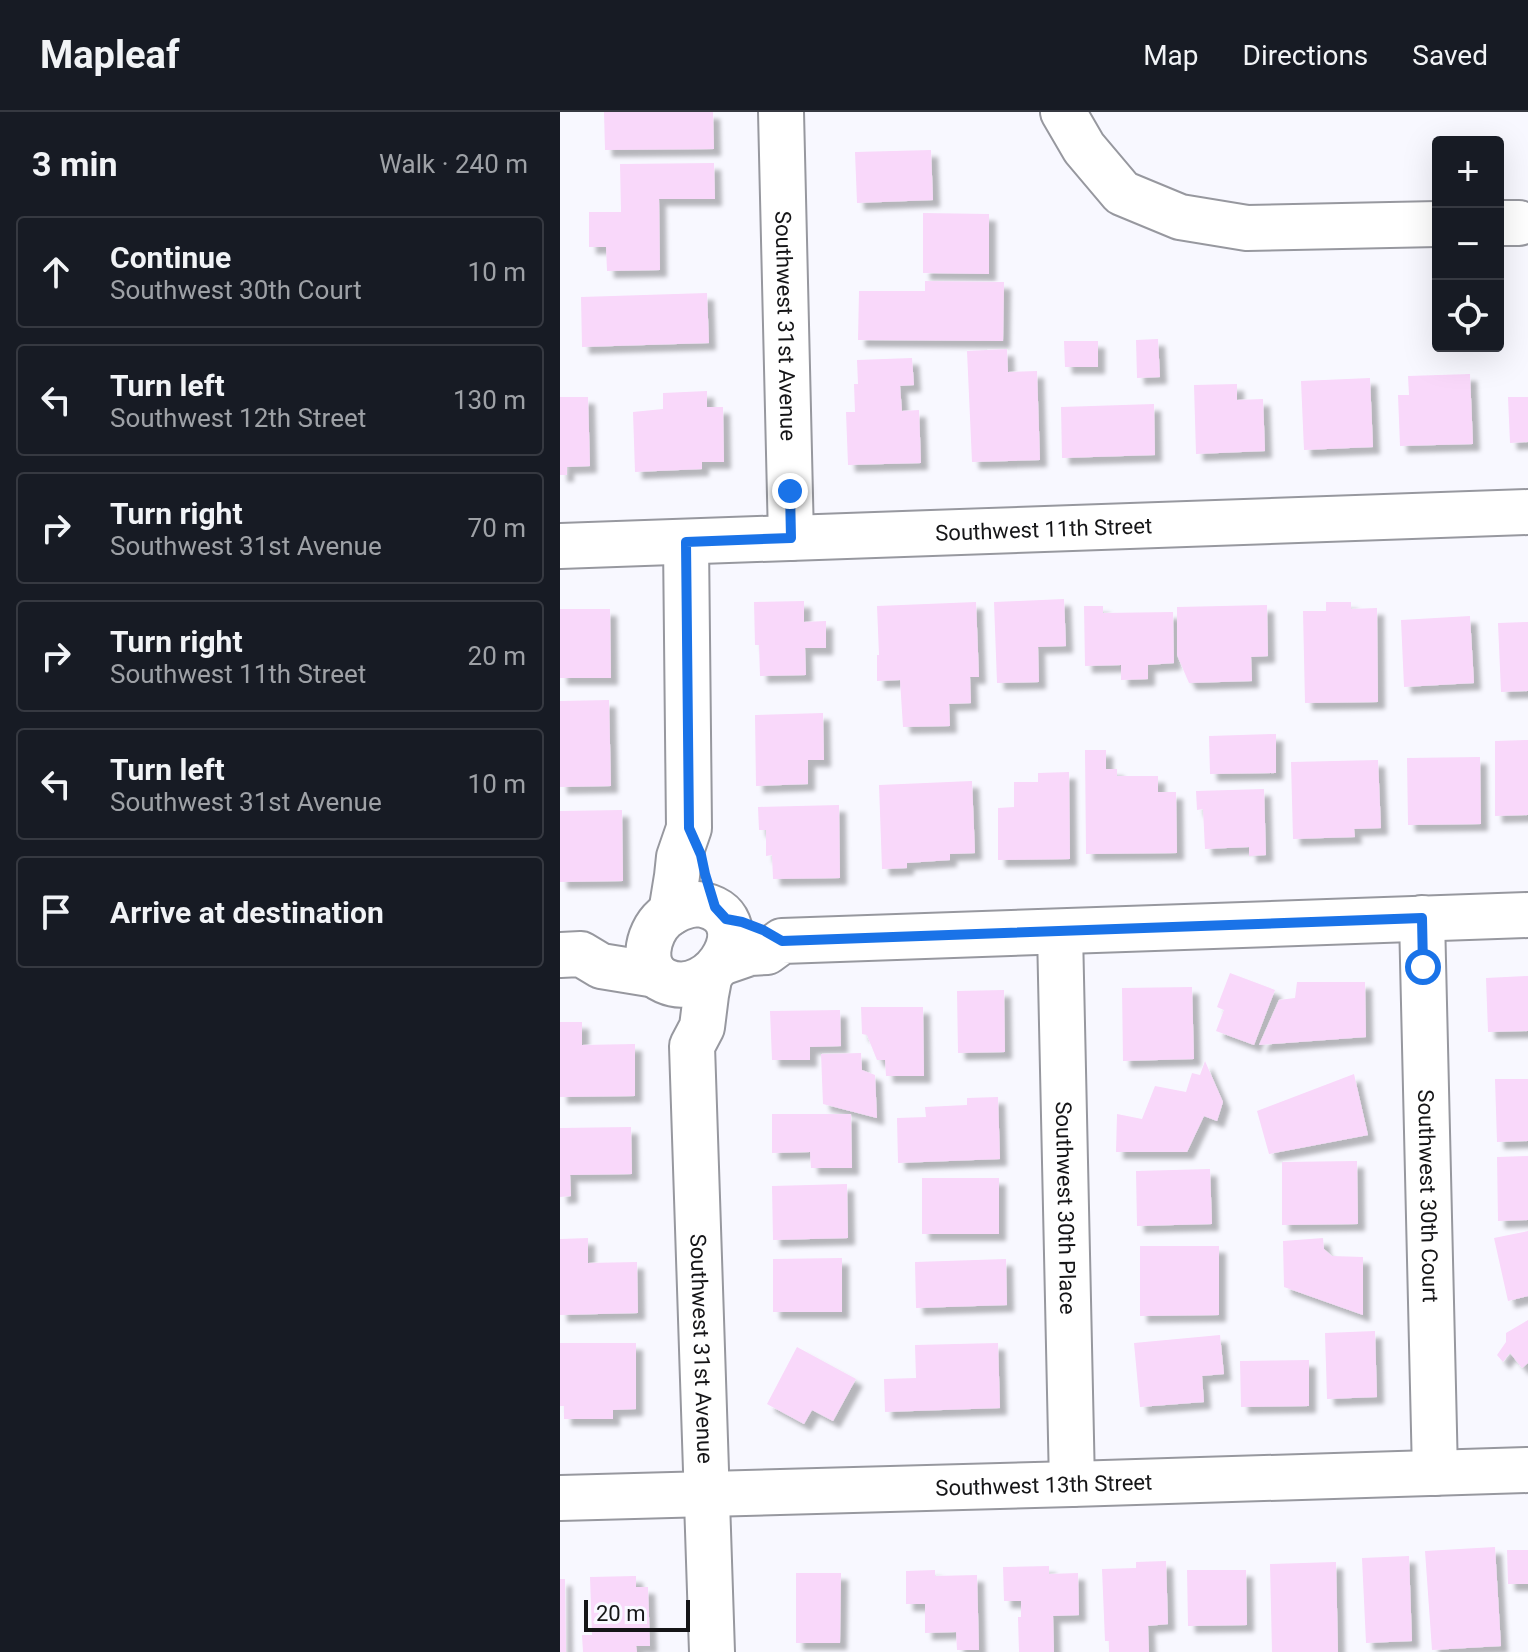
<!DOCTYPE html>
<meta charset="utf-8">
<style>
:root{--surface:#171b24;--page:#20242c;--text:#f1f3f6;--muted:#9ea1a6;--line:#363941}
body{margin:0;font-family:Roboto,sans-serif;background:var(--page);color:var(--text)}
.controls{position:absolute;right:24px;top:24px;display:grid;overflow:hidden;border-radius:8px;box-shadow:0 8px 32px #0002}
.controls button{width:72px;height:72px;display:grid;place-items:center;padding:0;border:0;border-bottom:2px solid var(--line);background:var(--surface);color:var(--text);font:40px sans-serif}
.scale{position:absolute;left:24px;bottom:20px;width:106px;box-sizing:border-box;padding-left:8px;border:4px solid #151517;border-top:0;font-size:22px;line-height:28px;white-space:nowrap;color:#151517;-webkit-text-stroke:6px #f8f8ff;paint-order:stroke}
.stop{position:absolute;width:24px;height:24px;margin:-18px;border:6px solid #1a73e8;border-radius:50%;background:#fff}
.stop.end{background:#1a73e8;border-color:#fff;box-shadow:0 2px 8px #0008}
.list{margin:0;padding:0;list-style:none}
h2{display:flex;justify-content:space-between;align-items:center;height:104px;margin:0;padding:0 32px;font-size:34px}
h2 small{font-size:26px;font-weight:400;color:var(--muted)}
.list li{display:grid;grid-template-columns:52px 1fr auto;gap:24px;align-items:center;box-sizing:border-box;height:112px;margin:0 16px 16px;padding:0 16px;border:2px solid var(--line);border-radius:8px}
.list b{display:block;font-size:30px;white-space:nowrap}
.list p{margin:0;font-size:26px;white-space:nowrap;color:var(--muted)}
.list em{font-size:26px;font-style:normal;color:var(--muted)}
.icon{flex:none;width:44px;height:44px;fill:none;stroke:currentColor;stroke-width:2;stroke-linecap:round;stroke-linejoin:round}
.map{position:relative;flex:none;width:968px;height:1540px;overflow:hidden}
header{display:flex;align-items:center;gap:48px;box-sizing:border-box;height:112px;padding:0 40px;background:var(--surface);border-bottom:2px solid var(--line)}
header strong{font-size:38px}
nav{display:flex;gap:44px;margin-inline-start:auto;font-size:28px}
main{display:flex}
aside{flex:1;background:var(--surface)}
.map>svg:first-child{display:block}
.building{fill:#f9d8fa;filter:url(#shadow)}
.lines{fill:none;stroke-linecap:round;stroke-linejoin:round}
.minor-casing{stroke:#97989f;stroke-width:48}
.minor{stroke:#fff;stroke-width:44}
.route{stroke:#1a73e8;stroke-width:10}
.labels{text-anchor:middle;stroke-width:8;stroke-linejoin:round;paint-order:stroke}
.street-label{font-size:22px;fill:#151517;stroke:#f8f8ff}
</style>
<header>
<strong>Mapleaf</strong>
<nav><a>Map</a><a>Directions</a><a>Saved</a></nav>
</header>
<main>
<aside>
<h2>3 min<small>Walk · 240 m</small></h2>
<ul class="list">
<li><svg class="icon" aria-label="ahead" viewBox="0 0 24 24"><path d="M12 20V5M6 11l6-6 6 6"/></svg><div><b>Continue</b><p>Southwest 30th Court</p></div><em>10 m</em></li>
<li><svg class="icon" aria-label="left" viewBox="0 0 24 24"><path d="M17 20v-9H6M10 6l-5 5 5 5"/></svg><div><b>Turn left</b><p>Southwest 12th Street</p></div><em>130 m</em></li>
<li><svg class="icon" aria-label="right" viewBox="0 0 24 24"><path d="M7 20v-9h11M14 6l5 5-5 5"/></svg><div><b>Turn right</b><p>Southwest 31st Avenue</p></div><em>70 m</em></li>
<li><svg class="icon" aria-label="right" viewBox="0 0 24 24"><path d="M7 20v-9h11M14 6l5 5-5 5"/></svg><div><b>Turn right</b><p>Southwest 11th Street</p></div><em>20 m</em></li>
<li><svg class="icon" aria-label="left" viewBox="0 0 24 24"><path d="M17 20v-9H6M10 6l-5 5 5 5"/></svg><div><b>Turn left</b><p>Southwest 31st Avenue</p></div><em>10 m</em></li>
<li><svg class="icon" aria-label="arrive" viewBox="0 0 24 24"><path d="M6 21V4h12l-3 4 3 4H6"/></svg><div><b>Arrive at destination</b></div></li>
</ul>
</aside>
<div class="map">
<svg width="968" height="1540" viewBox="0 0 968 1540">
<defs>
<filter id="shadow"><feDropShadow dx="7" dy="7" stdDeviation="2" flood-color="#0004"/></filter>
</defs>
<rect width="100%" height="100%" fill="#f8f8ff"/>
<path class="building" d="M 44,0 L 153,0 L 154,37 L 45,38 Z
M 371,38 L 373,88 L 297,91 L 295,40 Z
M 154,51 L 155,87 L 99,87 L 100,158 L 47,159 L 46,135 L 29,135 L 29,100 L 61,100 L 60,52 Z
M 363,101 L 429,102 L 429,162 L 363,161 Z
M 365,169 L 444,170 L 443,229 L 298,228 L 299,179 L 365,179 Z
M 147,181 L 149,231 L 22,235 L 21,185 Z
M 598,227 L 600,265 L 577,266 L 576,228 Z
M 504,229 L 538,229 L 538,255 L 505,255 Z
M 447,237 L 448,260 L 477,259 L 480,348 L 412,350 L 407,239 Z
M 352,246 L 354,273 L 340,274 L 342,299 L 359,298 L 361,351 L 288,353 L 286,300 L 295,300 L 294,272 L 298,272 L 297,248 Z
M 910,262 L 913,332 L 840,334 L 838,283 L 849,283 L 848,264 Z
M 810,266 L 813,335 L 744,338 L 741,269 Z
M 677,272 L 677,288 L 703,287 L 705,339 L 636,342 L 634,273 Z
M 147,279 L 147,295 L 163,295 L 164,350 L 142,350 L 142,357 L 75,360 L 73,300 L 103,297 L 103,281 Z
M 0,285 L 28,285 L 30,354 L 7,355 L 7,363 L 0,363 Z
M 948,285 L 968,285 L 968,330 L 950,331 Z
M 594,292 L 595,343 L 502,346 L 501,295 Z
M 504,487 L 506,534 L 478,535 L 479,570 L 437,571 L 434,490 Z
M 244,489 L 244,510 L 266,509 L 266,536 L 245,536 L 246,563 L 200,564 L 199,533 L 195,533 L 194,490 Z
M 416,490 L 419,565 L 410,565 L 411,591 L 389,592 L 390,614 L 343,615 L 340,568 L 317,569 L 317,543 L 319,543 L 317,494 Z
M 766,490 L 791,490 L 791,497 L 817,496 L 818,590 L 745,591 L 743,499 L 766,499 Z
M 707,493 L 708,544 L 691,545 L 692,569 L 629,571 L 617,543 L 617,495 Z
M 524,494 L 543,494 L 543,501 L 613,500 L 614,551 L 588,553 L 588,567 L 561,568 L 561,553 L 525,554 Z
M 0,497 L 50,497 L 51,566 L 0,566 Z
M 910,504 L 914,571 L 844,575 L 841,508 Z
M 968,510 L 968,579 L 941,580 L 938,511 Z
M 49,588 L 51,674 L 0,675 L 0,589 Z
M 263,601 L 264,648 L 248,648 L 248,672 L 196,674 L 195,603 Z
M 716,622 L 716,661 L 650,662 L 649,624 Z
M 968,628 L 968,703 L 935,704 L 935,629 Z
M 525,638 L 546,638 L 546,657 L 557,657 L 557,664 L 598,664 L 598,680 L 616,680 L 617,741 L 526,742 Z
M 920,645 L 921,712 L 848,713 L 847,646 Z
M 818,648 L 821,716 L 794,717 L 795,725 L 733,727 L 731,650 Z
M 509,660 L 510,747 L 438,748 L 438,696 L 454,695 L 454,670 L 478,670 L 478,661 Z
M 412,669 L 415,741 L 390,742 L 390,748 L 347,751 L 347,756 L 322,757 L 319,673 Z
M 704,677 L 706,743 L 689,744 L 689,735 L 645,737 L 643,697 L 637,698 L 636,679 Z
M 279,693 L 280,766 L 213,767 L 212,743 L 206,744 L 206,718 L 199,718 L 198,695 Z
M 62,698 L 63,769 L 0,770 L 0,699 Z
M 670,861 L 715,878 L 694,933 L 656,919 L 664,898 L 657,895 Z
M 968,864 L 968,919 L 928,920 L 926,866 Z
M 737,870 L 805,870 L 806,925 L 699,933 L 719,888 L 735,886 Z
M 632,875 L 634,947 L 563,949 L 562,876 Z
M 444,878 L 445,940 L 398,941 L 397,879 Z
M 301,895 L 363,895 L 364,964 L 326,964 L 325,948 L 317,948 L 307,923 L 302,922 Z
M 280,898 L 281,934 L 250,935 L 250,948 L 212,948 L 210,899 Z
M 0,910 L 22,910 L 22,933 L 75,932 L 75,984 L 0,985 Z
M 301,941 L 302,958 L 315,963 L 317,1006 L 263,992 L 261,942 Z
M 645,949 L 663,990 L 657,1009 L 644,1004 L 627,1040 L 556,1040 L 557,1002 L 582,1007 L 595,974 L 626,980 L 632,961 L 640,963 Z
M 794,962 L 808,1023 L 709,1042 L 697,999 Z
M 935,967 L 968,967 L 968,1029 L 937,1030 Z
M 438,985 L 440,1047 L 338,1051 L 337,1006 L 366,1005 L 365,995 L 407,993 L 407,986 Z
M 212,1002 L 291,1002 L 292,1056 L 251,1056 L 250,1040 L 212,1041 Z
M 71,1015 L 72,1062 L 10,1063 L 11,1084 L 0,1085 L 0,1016 Z
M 968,1044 L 968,1108 L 938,1109 L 937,1045 Z
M 797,1049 L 798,1112 L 722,1113 L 722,1050 Z
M 650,1057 L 652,1112 L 577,1114 L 576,1059 Z
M 362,1066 L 439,1066 L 439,1122 L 362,1122 Z
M 287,1072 L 288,1126 L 213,1128 L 212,1074 Z
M 968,1119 L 968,1184 L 948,1189 L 934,1126 Z
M 28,1126 L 28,1151 L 77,1150 L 78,1201 L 0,1203 L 0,1127 Z
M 763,1126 L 764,1137 L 772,1144 L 803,1145 L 803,1203 L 724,1175 L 723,1129 Z
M 580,1134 L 659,1134 L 659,1203 L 580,1204 Z
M 282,1146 L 282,1200 L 213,1200 L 213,1147 Z
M 446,1147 L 447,1193 L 356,1196 L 355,1150 Z
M 968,1208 L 968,1251 L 962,1256 L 950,1241 L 943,1250 L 937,1243 L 946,1230 L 946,1221 Z
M 815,1219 L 817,1285 L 767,1287 L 765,1221 Z
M 660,1223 L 664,1262 L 642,1264 L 644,1290 L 580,1295 L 574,1231 Z
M 0,1231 L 76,1231 L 76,1297 L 53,1298 L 53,1307 L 4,1307 L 4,1294 L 0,1294 Z
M 438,1231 L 440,1296 L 325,1300 L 324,1267 L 356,1266 L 355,1233 Z
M 237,1235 L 296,1267 L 273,1309 L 252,1298 L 244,1312 L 207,1292 Z
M 749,1248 L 749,1294 L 681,1295 L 680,1249 Z
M 935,1435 L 941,1534 L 872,1538 L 865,1439 Z
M 947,1438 L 968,1438 L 968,1472 L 948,1472 Z
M 849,1444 L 852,1529 L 806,1531 L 802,1446 Z
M 606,1449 L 608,1512 L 588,1514 L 589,1540 L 549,1540 L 549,1529 L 545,1529 L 542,1457 L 576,1456 L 576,1450 Z
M 776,1450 L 778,1540 L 712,1540 L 710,1452 Z
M 489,1454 L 489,1462 L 518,1461 L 519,1503 L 493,1504 L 494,1540 L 459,1540 L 458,1505 L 461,1505 L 461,1489 L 444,1489 L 443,1455 Z
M 375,1458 L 375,1464 L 417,1463 L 419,1538 L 397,1538 L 396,1520 L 365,1521 L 365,1492 L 346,1492 L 346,1459 Z
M 627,1458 L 686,1458 L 687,1513 L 628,1514 Z
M 236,1461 L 281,1461 L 280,1531 L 236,1531 Z
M 76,1464 L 76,1475 L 88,1475 L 90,1534 L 76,1534 L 77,1540 L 23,1540 L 22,1523 L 32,1523 L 30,1465 Z
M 0,1467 L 5,1467 L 6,1540 L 0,1540 Z"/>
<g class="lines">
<defs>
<g id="minor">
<path id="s1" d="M 221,0 L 231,426"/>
<path d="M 503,0 L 524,36 L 562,81 L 620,105 L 687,116 L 878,112"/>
<path d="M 938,111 L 959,111"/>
<path id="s2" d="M 0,434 L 968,400"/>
<path d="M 138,792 C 205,802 154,891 105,869 C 79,858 87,821 104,806 C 114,797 125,793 138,792 Z"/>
<path d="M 111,801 L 117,764 L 119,745 L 129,716 L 126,430"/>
<path id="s3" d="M 862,806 L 875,1361"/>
<path id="s4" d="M 500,820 L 512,1372"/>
<path d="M 0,843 L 21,842 L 41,854 L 96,863"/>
<path d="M 161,851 L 190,841 L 207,840 L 222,829 L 968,803"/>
<path id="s5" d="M 150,862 L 146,883 L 142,915 L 132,934 L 152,1540"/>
<path id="s6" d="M 0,1386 L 512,1372 L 968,1358"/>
</g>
</defs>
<use href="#minor" class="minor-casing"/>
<use href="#minor" class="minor"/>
</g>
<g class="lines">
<path class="route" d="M 230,379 L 231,426 L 126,430 L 129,716 L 141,743 L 145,762 L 155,795 L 166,807 L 182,810 L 203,818 L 222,829 L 862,806 L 863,855"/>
</g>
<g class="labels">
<g class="street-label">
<text dy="8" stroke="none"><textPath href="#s1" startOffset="214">Southwest 31st Avenue</textPath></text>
<text dy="8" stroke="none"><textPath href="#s2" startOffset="484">Southwest 11th Street</textPath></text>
<text dy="8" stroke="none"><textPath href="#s3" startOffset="278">Southwest 30th Court</textPath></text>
<text dy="8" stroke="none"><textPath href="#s4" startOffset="276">Southwest 30th Place</textPath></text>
<text dy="8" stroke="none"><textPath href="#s5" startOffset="378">Southwest 31st Avenue</textPath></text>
<text dy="8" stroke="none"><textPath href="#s6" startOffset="484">Southwest 13th Street</textPath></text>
</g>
</g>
</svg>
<div class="controls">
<button>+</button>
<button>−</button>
<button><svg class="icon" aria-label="locate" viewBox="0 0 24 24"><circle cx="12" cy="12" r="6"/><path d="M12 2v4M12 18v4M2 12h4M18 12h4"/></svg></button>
</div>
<div class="scale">20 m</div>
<div class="stop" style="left:863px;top:855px"></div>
<div class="stop end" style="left:230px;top:379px"></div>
</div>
</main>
